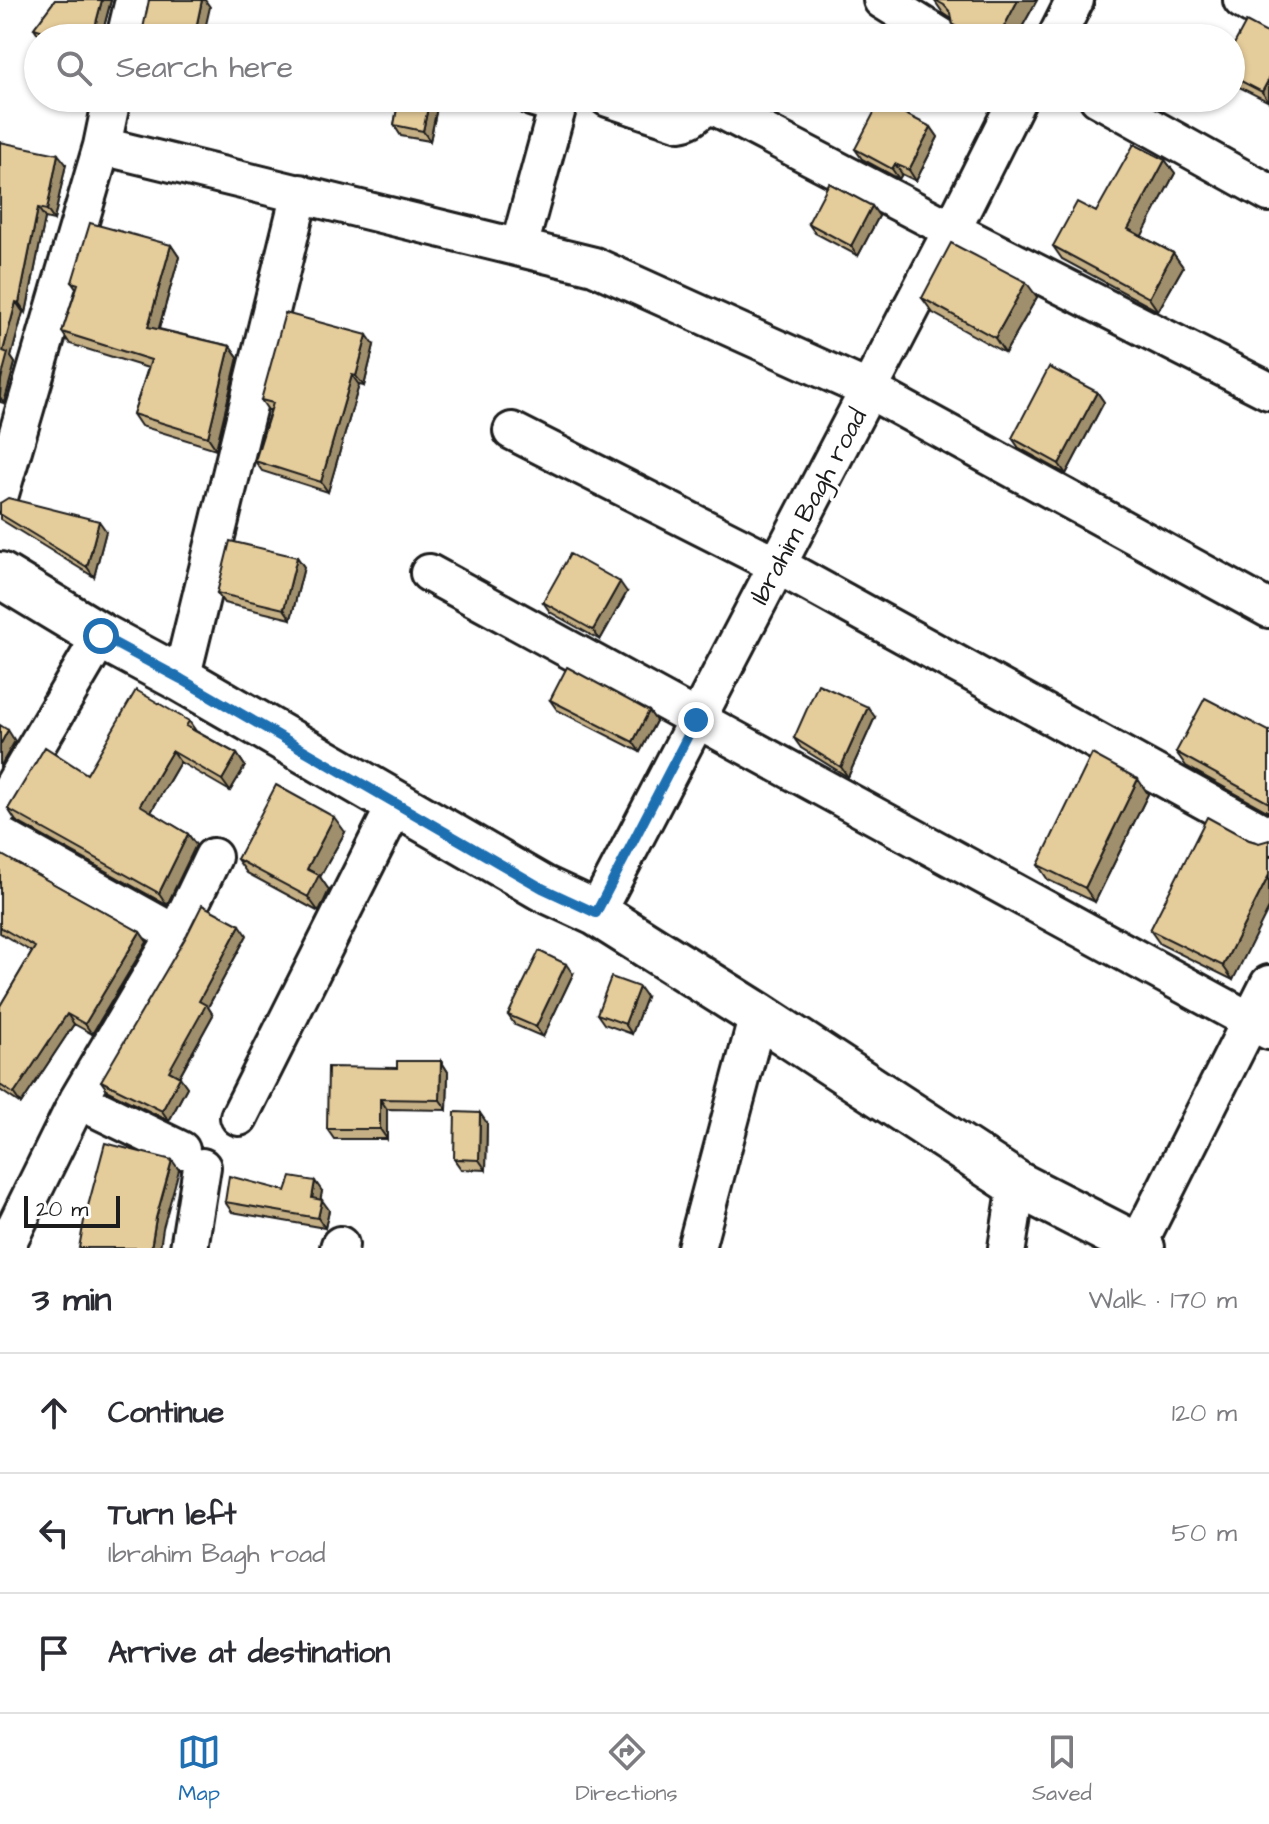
<!DOCTYPE html>
<meta charset="utf-8">
<style>
:root{--surface:#fff;--page:#f2f2f3;--text:#2b2b33;--muted:#7c7c81;--line:#e1e1e2;--accent:#1f6fb2}
body{margin:0;font-family:"Architects Daughter",sans-serif;background:var(--page);color:var(--text)}
.scale{position:absolute;left:24px;bottom:20px;width:96px;box-sizing:border-box;padding-left:8px;border:4px solid #1c1c1c;border-top:0;font-size:22px;line-height:28px;white-space:nowrap;color:#1c1c1c;-webkit-text-stroke:6px #fff;paint-order:stroke}
.stop{position:absolute;width:24px;height:24px;margin:-18px;border:6px solid #1f6fb2;border-radius:50%;background:#fff}
.stop.end{background:#1f6fb2;border-color:#fff;box-shadow:0 2px 8px #0008}
.list{margin:0;padding:0;list-style:none}
h2{display:flex;justify-content:space-between;align-items:center;height:104px;margin:0;padding:0 32px;font-size:34px}
h2 small{font-size:26px;font-weight:400;color:var(--muted)}
.list li{display:grid;grid-template-columns:52px 1fr auto;gap:24px;align-items:center;box-sizing:border-box;height:120px;padding:0 32px;border-top:2px solid var(--line)}
.list b{display:block;font-size:30px;white-space:nowrap}
.list p{margin:0;font-size:26px;white-space:nowrap;color:var(--muted)}
.list em{font-size:26px;font-style:normal;color:var(--muted)}
.icon{flex:none;width:44px;height:44px;fill:none;stroke:currentColor;stroke-width:2;stroke-linecap:round;stroke-linejoin:round}
.map{position:relative;flex:none;width:1269px;height:1248px;overflow:hidden}
.search{position:absolute;background:var(--surface);box-shadow:0 2px 6px #0004;left:24px;right:24px;top:24px;height:88px;display:flex;align-items:center;gap:20px;box-sizing:border-box;padding:0 28px;border-radius:44px;color:var(--muted);font-size:30px}
.sheet{height:464px;background:var(--surface)}
nav{display:flex;justify-content:space-around;align-items:center;box-sizing:border-box;height:112px;border-top:2px solid var(--line);background:var(--surface);font-size:22px;color:var(--muted)}
nav a{display:grid;justify-items:center;gap:4px}
nav .on{color:var(--accent)}
.map>svg:first-child{display:block}
.lines{fill:none;stroke-linecap:round;stroke-linejoin:round}
.street-casing{stroke:#1c1c1c;stroke-width:42}
.secondary-casing{stroke:#1c1c1c;stroke-width:50}
.street{stroke:#fff;stroke-width:36}
.secondary{stroke:#fff;stroke-width:44}
.wall{fill:#c5af85;stroke:#1c1c1c;stroke-width:2}
.shaded-wall{fill:#a08f6c;stroke:#1c1c1c;stroke-width:2}
.building{fill:#e5cc9b;stroke:#1c1c1c;stroke-width:2}
.route{stroke:#1f6fb2;stroke-width:10}
.labels{text-anchor:middle;stroke-width:7;stroke-linejoin:round;paint-order:stroke}
.street-label{font-size:26px;fill:#1c1c1c;stroke:#fff}
</style>
<div class="map">
<svg width="1269" height="1248" viewBox="0 0 1269 1248">
<rect width="100%" height="100%" fill="#fff"/>
<filter id="ink" filterUnits="userSpaceOnUse"><feTurbulence type="fractalNoise" baseFrequency=".0125" numOctaves="2"/><feDisplacementMap in="SourceGraphic" scale="16" xChannelSelector="R" yChannelSelector="G"/><feConvolveMatrix kernelMatrix="1 2 1 2 8 2 1 2 1" color-interpolation-filters="sRGB"/></filter>
<g filter="url(#ink)">
<g class="lines">
<defs>
<path id="street" d="M 882,0 L 943,38
M 1242,0 L 1269,16
M 125,38 L 134,0
M 1056,38 L 1075,0
M 608,98 L 680,122 C 695,120 697,109 712,105 L 952,230 L 1269,391
M 1098,98 L 1269,193
M 102,146 L 594,266 L 869,390 L 1269,609
M 519,247 L 558,105 L 534,98
M 512,431 L 777,565 L 1269,836
M 0,494 L 102,146 L 112,98
M 429,573 L 1269,1031
M 181,679 L 300,193
M 0,808 L 101,636
M 0,836 L 176,934
M 596,913 L 952,230 L 1018,98
M 78,1100 L 181,1150
M 239,1117 L 396,804
M 1137,1246 L 1269,984
M 5,1248 L 78,1100 L 176,934 L 213,857
M 189,1248 L 202,1167
M 339,1248 L 340,1245
M 696,1248 L 758,1015
M 1007,1248 L 1017,1184"/>
<path id="secondary" d="M 0,575 L 101,636 L 181,679 L 542,888 L 596,913 L 758,1015 L 1017,1184 L 1142,1248"/>
</defs>
<use href="#street" class="street-casing"/>
<use href="#secondary" class="secondary-casing"/>
<use href="#street" class="street"/>
<use href="#secondary" class="secondary"/>
</g>
<path class="wall" d="M 55,0 L 111,0 L 101,38 L 41,38 L 34,28 Z
M 934,0 L 1037,0 L 1016,38 L 962,38 L 953,25 L 952,19 L 943,13 Z
M 1269,34 L 1269,102 L 1231,83 L 1231,50 Z
M 399,98 L 439,98 L 430,141 L 401,136 L 394,125 Z
M 931,127 L 938,137 L 916,181 L 902,174 L 899,179 L 862,159 L 855,149 Z
M 0,142 L 66,164 L 54,220 L 45,218 L 26,313 L 23,312 L 11,357 L 15,363 L 4,403 L 0,402 Z
M 1165,160 L 1175,173 L 1141,236 L 1173,253 L 1183,267 L 1158,311 L 1062,259 L 1053,246 Z
M 872,206 L 879,216 L 858,256 L 815,233 L 808,223 Z
M 171,245 L 179,257 L 159,329 L 230,346 L 238,357 L 216,449 L 141,426 L 133,414 L 148,368 L 70,344 L 62,332 L 76,288 L 72,282 Z
M 1037,297 L 1005,353 L 933,313 L 922,298 Z
M 374,345 L 364,386 L 359,385 L 328,492 L 262,471 L 255,461 L 270,410 L 268,410 L 261,400 Z
M 1097,392 L 1104,402 L 1066,474 L 1019,448 L 1012,438 Z
M 0,503 L 106,531 L 94,577 L 0,519 Z
M 297,557 L 304,567 L 291,619 L 224,603 L 217,593 Z
M 627,592 L 600,640 L 550,612 L 543,602 Z
M 550,700 L 649,711 L 656,721 L 640,752 L 557,710 Z
M 875,717 L 848,777 L 801,748 L 794,738 Z
M 189,721 L 196,731 L 237,754 L 245,766 L 230,791 L 180,762 L 151,812 L 188,834 L 196,845 L 167,905 L 16,821 L 8,809 L 87,774 Z
M 1269,731 L 1269,812 L 1186,766 L 1176,752 Z
M 1148,794 L 1095,902 L 1048,880 L 1038,865 Z
M 345,832 L 320,877 L 329,890 L 319,912 L 247,873 L 237,859 Z
M 1249,840 L 1259,843 L 1233,980 L 1160,944 L 1150,930 Z
M 0,854 L 140,932 L 147,942 L 92,1034 L 74,1024 L 21,1104 L 0,1090 L 0,1006 L 32,952 L 0,933 Z
M 247,935 L 208,1007 L 213,1015 L 179,1077 L 187,1087 L 169,1121 L 108,1091 L 101,1081 Z
M 573,974 L 543,1037 L 515,1025 L 508,1015 Z
M 646,997 L 632,1034 L 604,1024 L 597,1014 Z
M 441,1061 L 448,1072 L 447,1110 L 387,1109 L 387,1139 L 334,1139 L 327,1129 L 397,1068 Z
M 487,1123 L 486,1170 L 461,1169 L 454,1159 Z
M 286,1191 L 322,1191 L 320,1200 L 329,1210 L 325,1228 L 232,1212 L 225,1202 Z"/>
<path class="shaded-wall" d="M 102,0 L 111,0 L 101,38 L 92,38 Z
M 202,0 L 205,0 L 210,7 L 203,38 L 194,38 Z
M 1018,0 L 1037,0 L 1016,38 L 998,38 Z
M 1269,79 L 1269,102 L 1262,92 Z
M 430,98 L 439,98 L 430,141 L 423,131 Z
M 931,127 L 938,137 L 916,181 L 909,170 Z
M 58,154 L 66,164 L 54,220 L 47,210 Z
M 1165,160 L 1175,173 L 1138,243 L 1128,229 Z
M 895,164 L 902,174 L 899,179 L 892,169 Z
M 872,206 L 879,216 L 858,256 L 851,246 Z
M 38,208 L 45,218 L 26,313 L 19,303 Z
M 171,245 L 179,257 L 156,338 L 148,327 Z
M 1173,253 L 1183,267 L 1158,311 L 1149,298 Z
M 1026,282 L 1037,297 L 1005,353 L 995,338 Z
M 16,302 L 23,312 L 11,357 L 15,363 L 4,403 L 0,397 L 3,351 Z
M 367,335 L 374,345 L 364,386 L 356,376 Z
M 230,346 L 238,357 L 216,449 L 208,437 Z
M 352,375 L 359,385 L 328,492 L 321,482 Z
M 1097,392 L 1104,402 L 1066,474 L 1059,464 Z
M 99,521 L 106,531 L 94,577 L 87,567 Z
M 297,557 L 304,567 L 291,619 L 284,609 Z
M 620,582 L 627,592 L 600,640 L 593,630 Z
M 868,707 L 875,717 L 848,777 L 841,767 Z
M 649,711 L 656,721 L 640,752 L 633,742 Z
M 8,730 L 15,741 L 0,767 L 0,745 Z
M 172,751 L 180,762 L 148,817 L 140,805 Z
M 237,754 L 245,766 L 230,791 L 222,780 Z
M 1138,779 L 1148,794 L 1095,902 L 1085,888 Z
M 334,817 L 345,832 L 320,877 L 329,890 L 319,912 L 308,897 L 307,869 Z
M 188,834 L 196,845 L 167,905 L 159,893 Z
M 1269,875 L 1269,908 L 1233,980 L 1223,966 Z
M 240,925 L 247,935 L 208,1007 L 213,1015 L 176,1082 L 169,1071 L 199,1001 Z
M 140,932 L 147,942 L 92,1034 L 85,1024 Z
M 566,964 L 573,974 L 543,1037 L 536,1027 Z
M 639,987 L 646,997 L 632,1034 L 625,1024 Z
M 67,1014 L 74,1024 L 21,1104 L 14,1094 Z
M 441,1061 L 448,1072 L 447,1110 L 440,1100 Z
M 180,1077 L 187,1087 L 169,1121 L 162,1111 Z
M 380,1099 L 387,1109 L 387,1139 L 380,1129 Z
M 480,1113 L 487,1123 L 486,1170 L 479,1160 Z
M 172,1160 L 179,1170 L 163,1228 L 160,1248 L 151,1248 L 156,1218 Z
M 315,1181 L 322,1191 L 319,1208 L 312,1198 Z
M 322,1200 L 329,1210 L 325,1228 L 318,1218 Z"/>
<path class="building" d="M 55,0 L 102,0 L 92,38 L 66,38 L 34,28 Z
M 149,0 L 202,0 L 194,38 L 141,38 Z
M 935,0 L 1018,0 L 998,38 L 977,38 L 953,25 L 951,13 L 944,5 Z
M 1246,22 L 1269,34 L 1269,79 L 1262,92 L 1231,76 L 1231,50 Z
M 399,98 L 430,98 L 423,131 L 394,125 Z
M 880,101 L 931,127 L 909,170 L 895,164 L 892,169 L 855,149 Z
M 0,142 L 58,154 L 47,210 L 38,208 L 19,303 L 16,302 L 3,351 L 8,353 L 0,383 Z
M 1134,144 L 1165,160 L 1128,229 L 1173,253 L 1149,298 L 1053,246 L 1077,202 L 1096,212 Z
M 829,183 L 872,206 L 851,246 L 808,223 Z
M 90,223 L 171,245 L 148,327 L 230,346 L 208,437 L 133,414 L 151,360 L 62,332 L 78,284 L 72,282 Z
M 951,243 L 1026,282 L 995,338 L 922,298 Z
M 285,313 L 367,335 L 356,376 L 352,375 L 321,482 L 255,461 L 273,403 L 261,400 Z
M 1049,367 L 1097,392 L 1059,464 L 1012,438 Z
M 8,498 L 99,521 L 87,567 L 0,514 L 0,503 Z
M 230,541 L 297,557 L 284,609 L 217,593 Z
M 570,554 L 620,582 L 593,630 L 543,602 Z
M 567,667 L 649,711 L 633,742 L 550,700 Z
M 818,684 L 868,707 L 841,767 L 794,738 Z
M 136,690 L 189,721 L 186,726 L 237,754 L 222,780 L 172,751 L 140,805 L 188,834 L 159,893 L 8,809 L 45,747 L 87,774 Z
M 1205,698 L 1269,731 L 1269,803 L 1176,752 Z
M 0,725 L 8,730 L 0,745 Z
M 1092,754 L 1138,779 L 1085,888 L 1038,865 Z
M 276,785 L 334,817 L 307,869 L 319,875 L 308,897 L 237,859 Z
M 1207,817 L 1249,840 L 1259,843 L 1269,840 L 1269,875 L 1223,966 L 1150,930 Z
M 0,854 L 140,932 L 85,1024 L 67,1014 L 14,1094 L 0,1085 L 0,1006 L 35,947 L 0,927 Z
M 202,905 L 240,925 L 199,1001 L 206,1005 L 169,1071 L 180,1077 L 162,1111 L 101,1081 L 187,935 Z
M 539,951 L 566,964 L 536,1027 L 508,1015 Z
M 611,977 L 639,987 L 625,1024 L 597,1014 Z
M 397,1061 L 441,1061 L 440,1100 L 380,1099 L 380,1129 L 327,1129 L 328,1067 L 397,1068 Z
M 455,1112 L 480,1113 L 479,1160 L 454,1159 Z
M 105,1143 L 172,1160 L 156,1218 L 151,1248 L 79,1248 L 84,1221 Z
M 229,1176 L 286,1191 L 291,1177 L 315,1181 L 312,1198 L 322,1200 L 318,1218 L 225,1202 Z"/>
</g>
<g class="lines" filter="url(#ink)">
<path class="route" d="M 101,636 L 181,679 L 542,888 L 596,913 L 696,720"/>
</g>
<g class="labels">
<g class="street-label">
<text transform="translate(808 506) rotate(-62)" y="9">Ibrahim Bagh road</text>
</g>
</g>
</svg>
<div class="scale">20 m</div>
<div class="stop" style="left:101px;top:636px"></div>
<div class="stop end" style="left:696px;top:720px"></div>
<div class="search"><svg class="icon" aria-label="search" viewBox="0 0 24 24"><circle cx="10" cy="10" r="6"/><path d="M15 15l6 6"/></svg>Search here</div>
</div>
<section class="sheet">
<h2>3 min<small>Walk · 170 m</small></h2>
<ul class="list">
<li><svg class="icon" aria-label="ahead" viewBox="0 0 24 24"><path d="M12 20V5M6 11l6-6 6 6"/></svg><div><b>Continue</b></div><em>120 m</em></li>
<li><svg class="icon" aria-label="left" viewBox="0 0 24 24"><path d="M17 20v-9H6M10 6l-5 5 5 5"/></svg><div><b>Turn left</b><p>Ibrahim Bagh road</p></div><em>50 m</em></li>
<li><svg class="icon" aria-label="arrive" viewBox="0 0 24 24"><path d="M6 21V4h12l-3 4 3 4H6"/></svg><div><b>Arrive at destination</b></div></li>
</ul>
</section>
<nav>
<a class="on"><svg class="icon" aria-label="map" viewBox="0 0 24 24"><path d="M3 6l6-2 6 2 6-2v14l-6 2-6-2-6 2zM9 4v14M15 6v14"/></svg>Map</a>
<a><svg class="icon" aria-label="directions" viewBox="0 0 24 24"><path d="M12 3l9 9-9 9-9-9zM9 14v-3h6M13 9l2 2-2 2"/></svg>Directions</a>
<a><svg class="icon" aria-label="saved" viewBox="0 0 24 24"><path d="M7 4h10v16l-5-4-5 4z"/></svg>Saved</a>
</nav>
